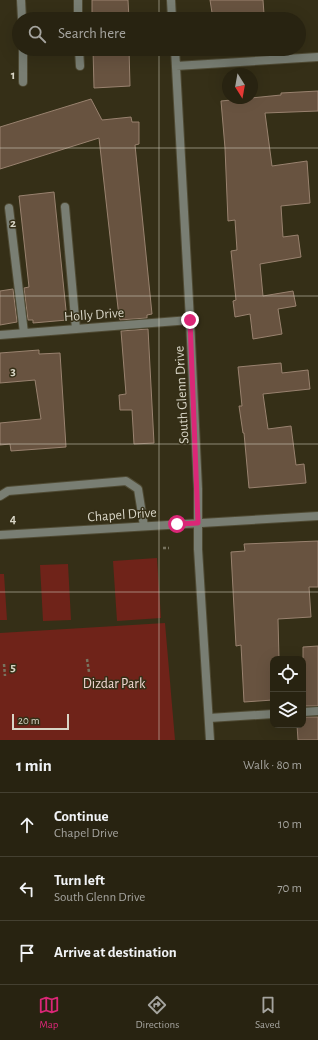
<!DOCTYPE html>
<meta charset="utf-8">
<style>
:root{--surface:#282311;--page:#302b1a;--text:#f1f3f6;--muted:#a5a49f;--line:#444031;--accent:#db2777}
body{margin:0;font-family:"Alegreya Sans",sans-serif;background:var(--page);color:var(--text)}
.controls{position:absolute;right:12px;bottom:12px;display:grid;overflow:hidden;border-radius:8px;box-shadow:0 4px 16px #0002}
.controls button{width:36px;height:36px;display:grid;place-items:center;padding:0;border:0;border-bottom:1px solid var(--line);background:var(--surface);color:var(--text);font:20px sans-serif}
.compass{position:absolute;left:222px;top:68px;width:36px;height:36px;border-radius:50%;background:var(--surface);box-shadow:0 4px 16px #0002;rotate:169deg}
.scale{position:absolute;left:12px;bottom:10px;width:57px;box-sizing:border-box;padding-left:4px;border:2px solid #d8d5c6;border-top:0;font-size:11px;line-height:14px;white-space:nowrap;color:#d8d5c6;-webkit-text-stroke:3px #352f17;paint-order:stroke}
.stop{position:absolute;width:12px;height:12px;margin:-9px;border:3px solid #db2777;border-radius:50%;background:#fff}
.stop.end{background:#db2777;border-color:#fff;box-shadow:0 1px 4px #0008}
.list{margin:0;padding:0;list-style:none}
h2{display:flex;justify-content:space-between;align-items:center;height:52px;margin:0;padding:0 16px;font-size:17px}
h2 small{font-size:13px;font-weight:400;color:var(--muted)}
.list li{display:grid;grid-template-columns:26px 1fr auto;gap:12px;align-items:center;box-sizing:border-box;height:64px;padding:0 16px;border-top:1px solid var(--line)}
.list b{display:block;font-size:15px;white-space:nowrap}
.list p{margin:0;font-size:13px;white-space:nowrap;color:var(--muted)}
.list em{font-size:13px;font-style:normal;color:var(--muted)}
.icon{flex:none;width:22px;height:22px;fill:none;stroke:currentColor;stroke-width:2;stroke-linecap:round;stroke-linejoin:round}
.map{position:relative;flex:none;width:318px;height:740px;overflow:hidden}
.search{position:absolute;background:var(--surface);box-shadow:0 4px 16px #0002;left:12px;right:12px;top:12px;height:44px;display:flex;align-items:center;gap:10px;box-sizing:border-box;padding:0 14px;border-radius:22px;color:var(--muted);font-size:15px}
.sheet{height:244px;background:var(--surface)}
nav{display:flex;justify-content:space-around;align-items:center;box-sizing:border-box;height:56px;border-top:1px solid var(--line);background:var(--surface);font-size:11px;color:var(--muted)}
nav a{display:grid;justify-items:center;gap:2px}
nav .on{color:var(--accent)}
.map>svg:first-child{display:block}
.green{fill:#6f2319}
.building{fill:#685340;stroke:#99826f}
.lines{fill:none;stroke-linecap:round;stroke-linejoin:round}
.lane-casing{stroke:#4f4a33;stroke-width:10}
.street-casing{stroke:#4f4a33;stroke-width:10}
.path{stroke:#78735f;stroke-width:2.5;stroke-dasharray:3 2;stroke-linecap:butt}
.lane{stroke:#797e73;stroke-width:8}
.street{stroke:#797e73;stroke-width:8}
.route{stroke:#db2777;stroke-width:5}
.grid{fill:none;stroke:#d8d5c6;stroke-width:1;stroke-opacity:0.55}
.labels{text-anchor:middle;stroke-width:3;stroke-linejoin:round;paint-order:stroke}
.street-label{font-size:14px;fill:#d8d5c6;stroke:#352f17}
.park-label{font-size:14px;fill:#f1d7d2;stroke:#352f17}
.grid-label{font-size:13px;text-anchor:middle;font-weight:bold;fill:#d8d5c6;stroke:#352f17;stroke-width:3;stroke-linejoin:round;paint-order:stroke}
</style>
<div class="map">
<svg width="318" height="740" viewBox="0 0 318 740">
<rect width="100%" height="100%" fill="#352f17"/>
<path class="green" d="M 157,558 L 161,618 L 117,621 L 113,561 Z
M 68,564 L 71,620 L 43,621 L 40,565 Z
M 0,574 L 4,574 L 7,620 L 0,620 Z
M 165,623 L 175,740 L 0,740 L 0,633 Z"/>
<path class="building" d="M 92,0 L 128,0 L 129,19 L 92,19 Z
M 210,0 L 263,0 L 264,14 L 233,17 L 233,19 L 213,19 Z
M 93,49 L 129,49 L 130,86 L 94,88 Z
M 318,91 L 318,111 L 265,113 L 272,166 L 307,161 L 310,203 L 281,206 L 283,237 L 298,235 L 301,257 L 260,264 L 263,296 L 293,291 L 296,306 L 278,309 L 282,334 L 253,339 L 250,314 L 235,317 L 233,301 L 236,300 L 231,251 L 237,250 L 235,220 L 228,221 L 225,148 L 221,101 L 281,95 L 281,93 Z
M 91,99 L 102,120 L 131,117 L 132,122 L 139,122 L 139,144 L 135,145 L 152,314 L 147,315 L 147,318 L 120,320 L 119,317 L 99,138 L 0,169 L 0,127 Z
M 54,192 L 67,320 L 33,323 L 33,320 L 28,320 L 24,288 L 29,287 L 19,196 Z
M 13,289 L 17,322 L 0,325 L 0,291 Z
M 148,329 L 154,443 L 134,444 L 132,410 L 120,410 L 119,395 L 126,394 L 121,331 Z
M 39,350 L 39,354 L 60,353 L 66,447 L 11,451 L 10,444 L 0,445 L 0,423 L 41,419 L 35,380 L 0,383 L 0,353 Z
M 281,363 L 282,373 L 308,370 L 310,389 L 263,394 L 268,429 L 291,426 L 296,465 L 304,464 L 306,483 L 249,488 L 244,433 L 243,433 L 239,406 L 242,406 L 238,367 Z
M 318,541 L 318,587 L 309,587 L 311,617 L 278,619 L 279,659 L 273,659 L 273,700 L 244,702 L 241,645 L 236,646 L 231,552 L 245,551 L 244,544 Z
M 318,646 L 318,706 L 303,706 L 303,647 Z
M 303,717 L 318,717 L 318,740 L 298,740 L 297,725 L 303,725 Z"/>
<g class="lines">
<defs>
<path id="lane" d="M 21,0 L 22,19
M 78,0 L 78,19
M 23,49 L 23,82
M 79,49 L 80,66
M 65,207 L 76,329
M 9,208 L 24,333
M 0,335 L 190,320
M 0,496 L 8,491 L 126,481 L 138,489 L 144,526
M 303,712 L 318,711
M 209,718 L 273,714"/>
<path id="street" d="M 171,0 L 172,19
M 175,49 L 190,320 L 198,489 L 198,549 L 210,740
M 176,66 L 318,57
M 0,535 L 318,516"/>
</defs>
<use href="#lane" class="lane-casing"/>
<use href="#street" class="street-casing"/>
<path class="path" d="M 163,548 L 169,548
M 87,659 L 89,672
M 4,664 L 5,676"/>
<use href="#lane" class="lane"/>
<use href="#street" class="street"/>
</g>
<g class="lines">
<path class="route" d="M 177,524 L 198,523 L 190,320"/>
</g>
<path class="grid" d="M 159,0 L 159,19M 159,49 L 159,740M 0,148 L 318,148M 0,296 L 318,296M 0,444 L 318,444M 0,592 L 318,592"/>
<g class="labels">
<g class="street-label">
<text transform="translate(94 314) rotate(-4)" y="5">Holly Drive</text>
<text transform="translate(181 395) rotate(-93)" y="5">South Glenn Drive</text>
<text transform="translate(122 514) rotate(-4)" y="5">Chapel Drive</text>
</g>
<g class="park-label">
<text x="114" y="688">Dizdar Park</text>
</g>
</g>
<g class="grid-label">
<text x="13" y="79">1</text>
<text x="13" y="227">2</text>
<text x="13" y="375">3</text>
<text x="13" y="523">4</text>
<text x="13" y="671">5</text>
</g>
</svg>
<div class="controls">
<button><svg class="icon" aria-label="locate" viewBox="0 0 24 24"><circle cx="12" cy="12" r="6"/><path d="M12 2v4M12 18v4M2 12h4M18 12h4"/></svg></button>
<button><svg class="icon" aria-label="layers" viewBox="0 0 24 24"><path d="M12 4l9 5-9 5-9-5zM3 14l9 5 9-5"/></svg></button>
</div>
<svg class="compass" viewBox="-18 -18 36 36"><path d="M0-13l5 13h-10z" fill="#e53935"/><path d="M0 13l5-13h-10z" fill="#a5a49f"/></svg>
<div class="scale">20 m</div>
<div class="stop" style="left:177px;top:524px"></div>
<div class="stop end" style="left:190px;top:320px"></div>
<div class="search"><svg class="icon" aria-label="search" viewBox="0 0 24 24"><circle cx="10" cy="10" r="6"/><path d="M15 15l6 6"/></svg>Search here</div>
</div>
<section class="sheet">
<h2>1 min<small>Walk · 80 m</small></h2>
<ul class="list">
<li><svg class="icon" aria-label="ahead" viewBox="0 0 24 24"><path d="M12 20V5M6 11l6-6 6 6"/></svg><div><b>Continue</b><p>Chapel Drive</p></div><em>10 m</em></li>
<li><svg class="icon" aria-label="left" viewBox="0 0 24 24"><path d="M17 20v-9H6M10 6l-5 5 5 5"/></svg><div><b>Turn left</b><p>South Glenn Drive</p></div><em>70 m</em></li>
<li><svg class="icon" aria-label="arrive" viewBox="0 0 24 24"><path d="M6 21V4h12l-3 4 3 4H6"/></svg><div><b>Arrive at destination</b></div></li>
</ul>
</section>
<nav>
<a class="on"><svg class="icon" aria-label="map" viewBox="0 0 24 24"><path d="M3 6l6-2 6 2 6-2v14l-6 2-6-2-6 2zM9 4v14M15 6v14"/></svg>Map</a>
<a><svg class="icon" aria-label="directions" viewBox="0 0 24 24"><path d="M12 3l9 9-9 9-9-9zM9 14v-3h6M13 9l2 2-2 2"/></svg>Directions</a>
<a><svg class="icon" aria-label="saved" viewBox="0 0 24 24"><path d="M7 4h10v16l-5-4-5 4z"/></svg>Saved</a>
</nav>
